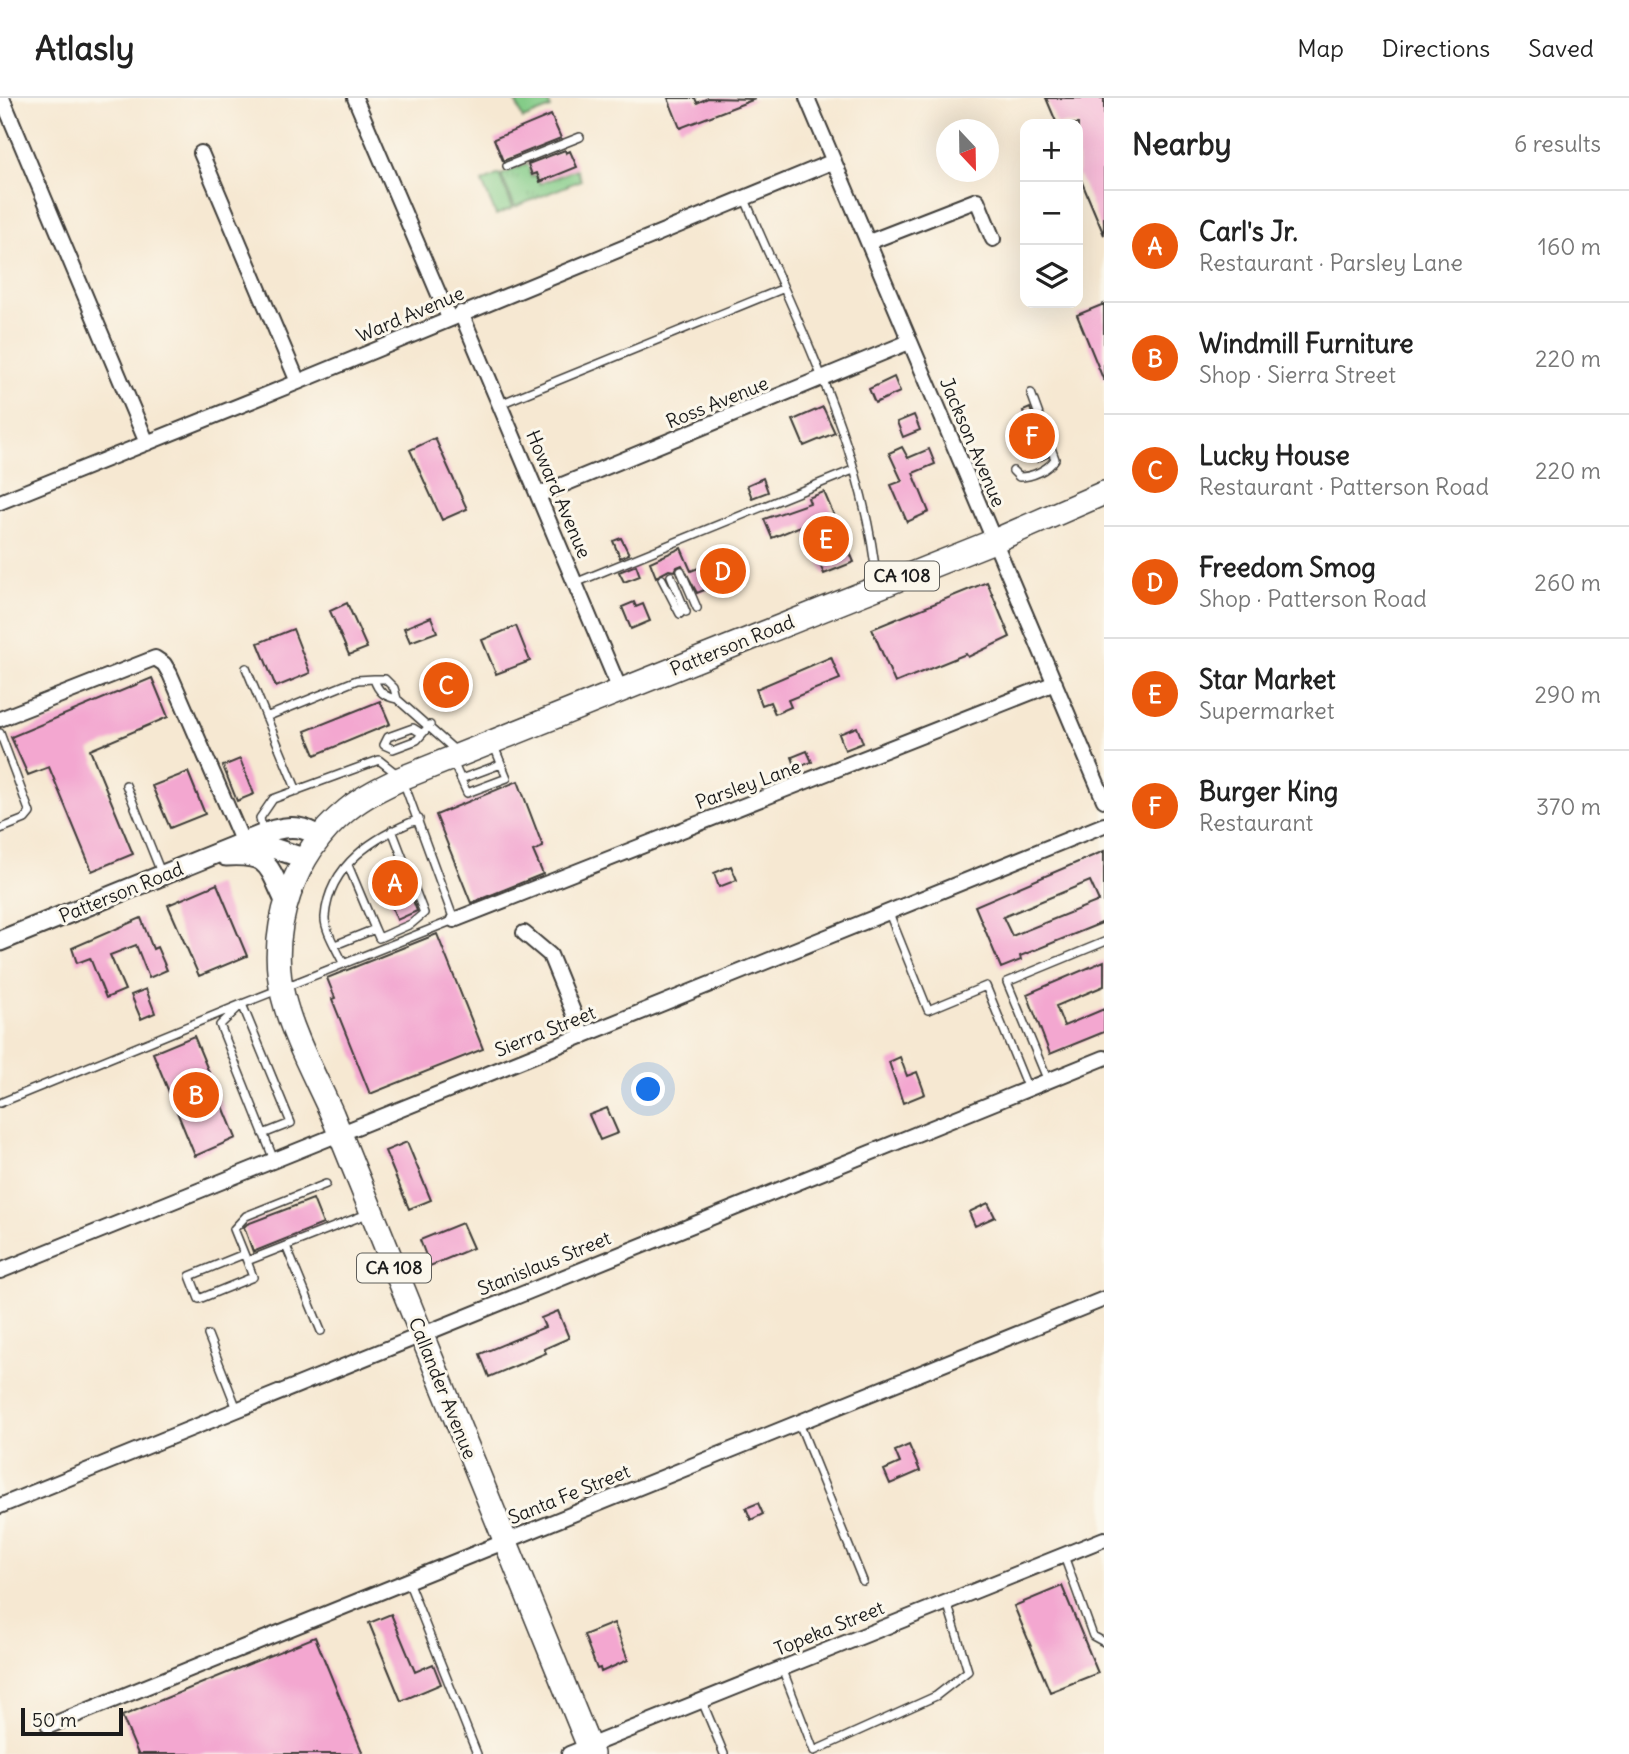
<!DOCTYPE html>
<meta charset="utf-8">
<style>
:root{--surface:#fff;--page:#f2f2f2;--text:#222;--muted:#767676;--line:#e0e0e0;--accent:#ea580c}
body{margin:0;font-family:Delius,sans-serif;background:var(--page);color:var(--text)}
.controls{position:absolute;right:21px;top:21px;display:grid;overflow:hidden;border-radius:14px;box-shadow:0 7px 28px #0002}
.controls button{width:63px;height:63px;display:grid;place-items:center;padding:0;border:0;border-bottom:2px solid var(--line);background:var(--surface);color:var(--text);font:35px sans-serif}
.compass{position:absolute;left:936px;top:21px;width:63px;height:63px;border-radius:50%;background:var(--surface);box-shadow:0 7px 28px #0002;rotate:158deg}
.scale{position:absolute;left:21px;bottom:18px;width:102px;box-sizing:border-box;padding-left:7px;border:4px solid #1c1c1c;border-top:0;font-size:19px;line-height:24px;white-space:nowrap;color:#1c1c1c;-webkit-text-stroke:5px #fbf7ec;paint-order:stroke}
.you{position:absolute;left:649px;top:992px;width:24px;height:24px;margin:-18px;border:5px solid #fff;border-radius:50%;background:#1a73e8;box-shadow:0 0 0 10px #1a73e833}
.badge{display:grid;place-items:center;width:46px;height:46px;border-radius:50%;background:var(--accent);color:#fff;font-size:23px;font-weight:700}
.pin{position:absolute;translate:-50% -50%;border:4px solid #fff;box-shadow:0 2px 7px #0006}
.list{margin:0;padding:0;list-style:none}
h2{display:flex;justify-content:space-between;align-items:center;height:91px;margin:0;padding:0 28px;font-size:30px}
h2 small{font-size:23px;font-weight:400;color:var(--muted)}
.list li{display:grid;grid-template-columns:46px 1fr auto;gap:21px;align-items:center;box-sizing:border-box;height:112px;padding:0 28px;border-top:2px solid var(--line)}
.list b{display:block;font-size:26px;white-space:nowrap}
.list p{margin:0;font-size:23px;white-space:nowrap;color:var(--muted)}
.list em{font-size:23px;font-style:normal;color:var(--muted)}
.icon{flex:none;width:38px;height:38px;fill:none;stroke:currentColor;stroke-width:2;stroke-linecap:round;stroke-linejoin:round}
.map{position:relative;flex:none;width:1104px;height:1656px;overflow:hidden}
header{display:flex;align-items:center;gap:42px;box-sizing:border-box;height:98px;padding:0 35px;background:var(--surface);border-bottom:2px solid var(--line)}
header strong{font-size:33px}
nav{display:flex;gap:38px;margin-inline-start:auto;font-size:24px}
main{display:flex}
aside{flex:1;background:var(--surface)}
.map>svg:first-child{display:block}
.grass{fill:url(#grass-tufts);stroke:#507452;stroke-width:2}
.garden{fill:#84cc88;stroke:#507452;stroke-width:2}
.building{fill:#f3a7d0;fill-rule:evenodd}
.lines{fill:none;stroke-linecap:round;stroke-linejoin:round}
.service-casing{stroke:#3d3b37;stroke-width:10}
.minor-casing{stroke:#3d3b37;stroke-width:18}
.secondary-casing{stroke:#3d3b37;stroke-width:23}
.primary-casing{stroke:#3d3b37;stroke-width:26}
.service{stroke:#fff;stroke-width:7}
.minor{stroke:#fff;stroke-width:14}
.secondary{stroke:#fff;stroke-width:19}
.primary{stroke:#fff;stroke-width:23}
.labels{text-anchor:middle;stroke-width:6;stroke-linejoin:round;paint-order:stroke}
.shield{fill:#fbf7ec;stroke:#5f5e5a;stroke-width:2}
.shield-label{font-size:18px;font-weight:bold;fill:#1c1c1c}
.street-label{font-size:19px;fill:#1c1c1c;stroke:#fbf7ec}
</style>
<header>
<strong>Atlasly</strong>
<nav><a>Map</a><a>Directions</a><a>Saved</a></nav>
</header>
<main>
<div class="map">
<svg width="1104" height="1656" viewBox="0 0 1104 1656">
<defs>
<pattern id="grass-tufts" width="24" height="20" patternUnits="userSpaceOnUse" patternTransform="scale(1.75)"><rect width="24" height="20" fill="#84cc88"/><path d="M3 7l-1-3M5 7V3M7 7l1-3M15 17l-1-3M17 17v-4M19 17l1-3" fill="none" stroke="#71af75"/></pattern>
</defs>
<rect width="100%" height="100%" fill="#fbf7ec"/>
<filter id="ink" filterUnits="userSpaceOnUse"><feTurbulence type="fractalNoise" baseFrequency=".0143" numOctaves="2"/><feDisplacementMap in="SourceGraphic" scale="14" xChannelSelector="R" yChannelSelector="G"/><feConvolveMatrix kernelMatrix="1 2 1 2 8 2 1 2 1" color-interpolation-filters="sRGB"/></filter>
<filter id="wash" filterUnits="userSpaceOnUse"><feTurbulence type="fractalNoise" baseFrequency=".00686" numOctaves="4" result="noise"/><feDisplacementMap in="SourceGraphic" scale="28" xChannelSelector="R" yChannelSelector="G"/><feGaussianBlur stdDeviation="1.57" result="paint"/><feColorMatrix in="noise" values="0 0 0 0 0 0 0 0 0 0 0 0 0 0 0 0 0 1.4 0 .05"/><feComposite in="paint" operator="in"/></filter>
<g filter="url(#wash)">
<rect width="100%" height="100%" fill="#f6e8d2"/>
<path class="grass" d="M 514,0 L 546,0 L 551,10 L 523,21 Z
M 531,64 L 534,70 L 529,73 L 531,79 L 536,77 L 540,86 L 576,71 L 581,82 L 515,109 L 501,77 Z"/>
<path class="garden" d="M 499,76 L 513,110 L 496,117 L 482,84 Z"/>
<g id="blocks">
<path class="building" d="M 668,0 L 695,0 L 697,5 L 708,0 L 755,1 L 680,30 Z
M 1046,0 L 1104,0 L 1104,137 L 1078,75 L 1078,26 L 1057,26 Z
M 551,17 L 561,40 L 503,63 L 494,41 Z
M 565,52 L 566,55 L 570,53 L 577,69 L 540,84 L 537,75 L 532,77 L 528,66 Z
M 1104,206 L 1104,283 L 1077,217 Z
M 894,279 L 900,294 L 875,305 L 869,291 Z
M 823,309 L 835,335 L 804,348 L 793,322 Z
M 1030,310 L 1048,359 L 1037,364 L 1031,347 L 1023,350 L 1019,338 L 1022,336 L 1017,324 L 1026,321 L 1023,313 Z
M 914,317 L 920,332 L 903,339 L 897,324 Z
M 435,340 L 467,411 L 442,422 L 410,352 Z
M 902,349 L 908,360 L 929,351 L 935,366 L 913,375 L 929,414 L 907,424 L 891,387 L 902,383 L 889,355 Z
M 763,380 L 768,394 L 752,400 L 747,387 Z
M 824,394 L 854,464 L 824,476 L 803,427 L 772,440 L 764,421 L 810,405 L 808,400 Z
M 621,440 L 629,456 L 620,460 L 613,443 Z
M 681,450 L 691,473 L 739,454 L 748,475 L 697,495 L 682,467 L 677,469 L 675,473 L 669,472 L 656,479 L 650,464 Z
M 636,467 L 640,478 L 624,484 L 619,474 Z
M 987,484 L 1010,539 L 968,559 L 966,556 L 895,585 L 872,531 Z
M 634,504 L 636,509 L 643,506 L 650,523 L 631,531 L 622,509 Z
M 347,505 L 367,550 L 349,557 L 330,513 Z
M 431,519 L 437,534 L 410,544 L 404,530 Z
M 516,528 L 530,563 L 496,576 L 482,542 Z
M 293,531 L 310,575 L 276,589 L 258,545 Z
M 831,559 L 840,581 L 788,602 L 791,609 L 775,616 L 770,604 L 762,607 L 756,591 Z
M 448,568 L 461,598 L 446,604 L 433,574 Z
M 152,580 L 168,619 L 90,652 L 133,756 L 92,773 L 49,669 L 28,677 L 11,639 Z
M 380,603 L 390,626 L 315,657 L 305,633 Z
M 857,629 L 863,645 L 845,652 L 839,636 Z
M 807,653 L 812,664 L 796,670 L 792,659 Z
M 240,661 L 254,696 L 237,703 L 223,668 Z
M 188,674 L 205,716 L 170,730 L 152,688 Z
M 518,683 L 543,749 L 533,753 L 543,776 L 471,805 L 436,717 Z
M 1104,753 L 1104,824 L 1020,858 L 1021,862 L 1001,870 L 975,808 ZM 1090,783 L 1099,803 L 1012,838 L 1003,819 Z
M 399,767 L 417,813 L 397,822 L 379,776 Z
M 731,768 L 737,782 L 719,789 L 714,775 Z
M 217,786 L 247,858 L 199,878 L 168,807 Z
M 141,820 L 153,851 L 157,849 L 167,872 L 149,880 L 136,847 L 110,857 L 125,892 L 106,900 L 90,860 L 77,865 L 72,850 Z
M 437,836 L 483,951 L 370,996 L 332,901 L 335,900 L 327,880 Z
M 1104,863 L 1104,888 L 1056,908 L 1064,928 L 1104,911 L 1104,934 L 1050,956 L 1027,896 Z
M 146,891 L 155,915 L 141,921 L 131,897 Z
M 194,938 L 236,1040 L 195,1058 L 153,955 Z
M 900,959 L 907,978 L 917,974 L 925,996 L 903,1005 L 889,964 Z
M 607,1010 L 618,1035 L 600,1042 L 589,1017 Z
M 407,1044 L 431,1102 L 409,1111 L 385,1053 Z
M 313,1101 L 323,1126 L 253,1154 L 244,1129 L 247,1126 Z
M 988,1105 L 995,1119 L 975,1128 L 969,1114 Z
M 462,1125 L 473,1150 L 430,1168 L 420,1142 Z
M 558,1213 L 569,1240 L 544,1251 L 546,1255 L 489,1279 L 480,1256 L 545,1229 L 541,1220 Z
M 909,1347 L 920,1373 L 890,1386 L 884,1372 L 900,1365 L 895,1353 Z
M 758,1405 L 763,1416 L 751,1422 L 746,1410 Z
M 1062,1488 L 1098,1575 L 1050,1594 L 1014,1508 Z
M 391,1516 L 415,1574 L 433,1566 L 441,1586 L 401,1603 L 369,1525 Z
M 614,1525 L 628,1562 L 601,1574 L 600,1570 L 597,1571 L 584,1537 Z
M 315,1539 L 363,1656 L 138,1656 L 122,1618 Z"/>
</g>
</g>
<g filter="url(#ink)">
<use href="#blocks" fill-opacity="0" stroke="#3d3b37" stroke-width="2"/>
<g class="lines">
<defs>
<path id="service" d="M 507,68 L 580,39
M 745,101 C 797,225 865,351 877,487
M 500,306 L 782,191
M 1013,373 L 1019,379 C 1032,379 1048,372 1055,361 L 1031,295
M 681,473 L 697,510
M 671,478 L 686,514
M 662,481 L 680,516
M 575,485 L 853,372
M 246,570 L 297,693
M 397,601 C 385,599 378,594 374,581 L 385,581 L 394,590 L 397,601 L 457,654
M 266,619 L 357,582 L 374,581
M 0,635 L 30,715 L 25,721 L 0,731
M 421,635 L 413,630 L 388,639 L 384,647 L 393,651 L 417,642 L 430,627
M 453,664 L 467,695 L 507,680 L 494,648
M 461,681 L 501,666
M 126,687 L 162,777
M 263,736 L 260,720 L 273,701 L 379,662 L 402,680 L 454,822 L 242,906 L 220,927 L 274,1062
M 348,767 L 375,831
M 889,815 L 928,912 L 986,888 L 1028,991
M 335,847 L 375,831 L 379,840 L 411,826 L 424,815 L 392,732
M 343,865 C 338,853 324,832 325,819 C 329,766 376,738 419,721
M 1048,983 L 1007,884 L 1104,844
M 0,1005 L 242,906 L 291,1025 L 263,1036
M 326,1086 L 246,1118 L 234,1131 L 247,1163 L 367,1116
M 286,1148 L 321,1233
M 244,1156 L 190,1178 L 199,1201 L 253,1179 L 247,1163
M 208,1237 L 237,1311
M 799,1325 L 863,1483
M 1064,1458 L 1093,1538 L 1104,1544
M 408,1483 L 477,1656
M 782,1570 L 814,1653 L 936,1598 L 968,1573 L 947,1504
M 702,1603 L 724,1656"/>
<path id="minor" d="M 2,0 L 147,345
M 355,0 L 449,220
M 807,0 L 1104,702
M 201,55 L 298,284
M 869,144 L 977,102 L 993,141
M 461,215 L 620,592
M 538,397 L 909,244
M 0,404 L 298,284 L 834,63
M 0,621 L 155,560 L 164,566 L 170,576 L 243,745
M 454,822 L 1055,585
M 524,835 L 550,857 L 583,938
M 0,1173 L 1104,727
M 0,1408 L 1104,960
M 49,1628 L 1104,1201
M 569,1656 L 1104,1441"/>
<path id="secondary" d="M 244,745 L 270,749 L 306,761
M 226,758 C 270,755 268,768 286,805
M 0,843 L 274,732 C 293,727 304,729 320,739"/>
<path id="primary" d="M 592,1656 L 332,1016 C 315,978 293,939 283,898 C 267,831 294,755 347,712 C 364,698 383,689 402,680 L 994,443 L 1104,395"/>
</defs>
<use href="#service" class="service-casing"/>
<use href="#minor" class="minor-casing"/>
<use href="#secondary" class="secondary-casing"/>
<use href="#primary" class="primary-casing"/>
<use href="#service" class="service"/>
<use href="#minor" class="minor"/>
<use href="#secondary" class="secondary"/>
<use href="#primary" class="primary"/>
</g>
</g>
<g class="labels">
<g class="shield">
<rect x="865" y="463.5" width="74" height="29" rx="5"/>
<rect x="357" y="1155.5" width="74" height="29" rx="5"/>
</g>
<g class="shield-label">
<text x="902" y="484">CA 108</text>
<text x="394" y="1176">CA 108</text>
</g>
<g class="street-label">
<text transform="translate(410 216) rotate(-23)" y="7">Ward Avenue</text>
<text transform="translate(717 304) rotate(-22)" y="7">Ross Avenue</text>
<text transform="translate(973 344) rotate(67)" y="7">Jackson Avenue</text>
<text transform="translate(559 396) rotate(67)" y="7">Howard Avenue</text>
<text transform="translate(732 547) rotate(-22)" y="7">Patterson Road</text>
<text transform="translate(748 686) rotate(-20)" y="7">Parsley Lane</text>
<text transform="translate(121 794) rotate(-22)" y="7">Patterson Road</text>
<text transform="translate(545 933) rotate(-22)" y="7">Sierra Street</text>
<text transform="translate(544 1165) rotate(-22)" y="7">Stanislaus Street</text>
<text transform="translate(443 1290) rotate(68)" y="7">Callander Avenue</text>
<text transform="translate(569 1396) rotate(-22)" y="7">Santa Fe Street</text>
<text transform="translate(829 1530) rotate(-22)" y="7">Topeka Street</text>
</g>
</g>
</svg>
<div class="controls">
<button>+</button>
<button>−</button>
<button><svg class="icon" aria-label="layers" viewBox="0 0 24 24"><path d="M12 4l9 5-9 5-9-5zM3 14l9 5 9-5"/></svg></button>
</div>
<svg class="compass" viewBox="-18 -18 36 36"><path d="M0-13l5 13h-10z" fill="#e53935"/><path d="M0 13l5-13h-10z" fill="#767676"/></svg>
<div class="scale">50 m</div>
<div class="you"></div>
<div class="pin badge" style="left:395px;top:785px">A</div>
<div class="pin badge" style="left:196px;top:997px">B</div>
<div class="pin badge" style="left:446px;top:587px">C</div>
<div class="pin badge" style="left:723px;top:473px">D</div>
<div class="pin badge" style="left:826px;top:441px">E</div>
<div class="pin badge" style="left:1032px;top:338px">F</div>
</div>
<aside>
<h2>Nearby<small>6 results</small></h2>
<ul class="list">
<li><span class="badge">A</span><div><b>Carl's Jr.</b><p>Restaurant · Parsley Lane</p></div><em>160 m</em></li>
<li><span class="badge">B</span><div><b>Windmill Furniture</b><p>Shop · Sierra Street</p></div><em>220 m</em></li>
<li><span class="badge">C</span><div><b>Lucky House</b><p>Restaurant · Patterson Road</p></div><em>220 m</em></li>
<li><span class="badge">D</span><div><b>Freedom Smog</b><p>Shop · Patterson Road</p></div><em>260 m</em></li>
<li><span class="badge">E</span><div><b>Star Market</b><p>Supermarket</p></div><em>290 m</em></li>
<li><span class="badge">F</span><div><b>Burger King</b><p>Restaurant</p></div><em>370 m</em></li>
</ul>
</aside>
</main>
